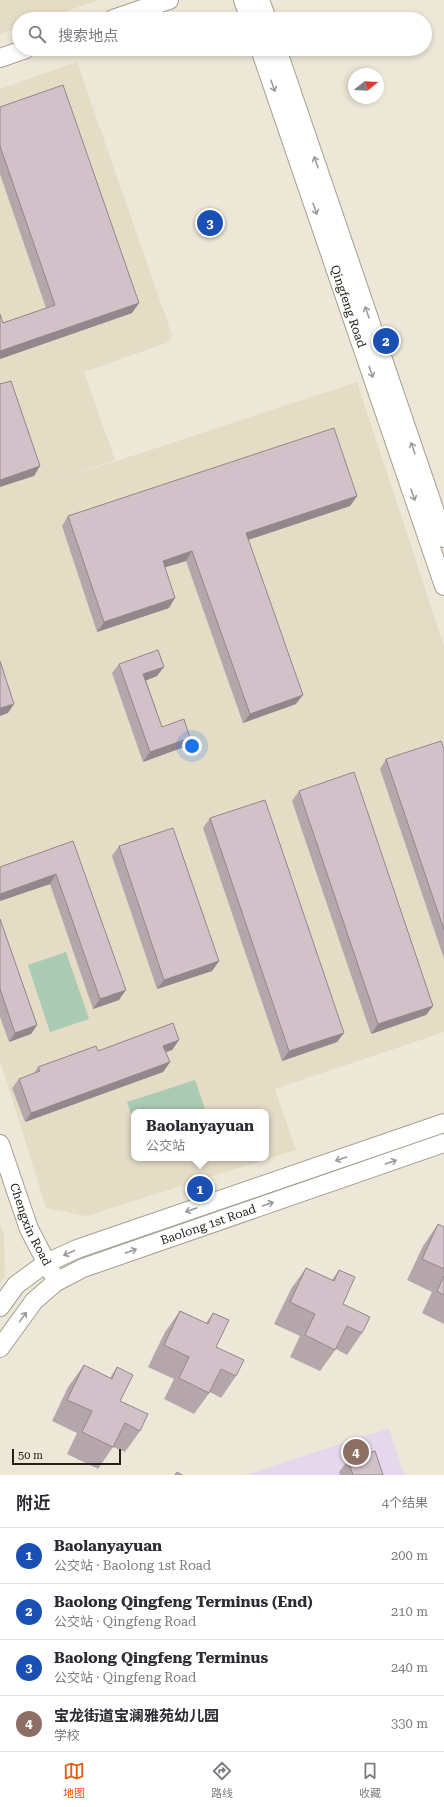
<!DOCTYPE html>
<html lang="zh">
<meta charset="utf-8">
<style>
:root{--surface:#fff;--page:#f7f7f7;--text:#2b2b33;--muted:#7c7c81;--line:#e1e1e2;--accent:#ea580c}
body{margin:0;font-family:"Roboto Serif","Noto Sans SC",serif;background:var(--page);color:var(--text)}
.compass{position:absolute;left:348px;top:68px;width:36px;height:36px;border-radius:50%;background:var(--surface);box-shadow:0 2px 6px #0003;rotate:72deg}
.scale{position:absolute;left:12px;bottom:10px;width:109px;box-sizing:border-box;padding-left:4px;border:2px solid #23211b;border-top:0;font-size:11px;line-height:14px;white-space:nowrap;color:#23211b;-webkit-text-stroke:3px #ede7d7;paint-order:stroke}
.you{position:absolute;left:192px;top:746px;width:14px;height:14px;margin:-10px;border:3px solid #fff;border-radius:50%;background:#1a73e8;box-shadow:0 0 0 6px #1a73e833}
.badge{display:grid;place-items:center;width:26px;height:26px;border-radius:50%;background:var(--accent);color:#fff;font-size:13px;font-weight:700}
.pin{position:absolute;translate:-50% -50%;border:2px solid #fff;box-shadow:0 1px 4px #0006}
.popup{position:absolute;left:131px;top:1109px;width:138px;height:52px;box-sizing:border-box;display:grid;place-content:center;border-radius:8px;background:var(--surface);filter:drop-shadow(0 1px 3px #0005);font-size:13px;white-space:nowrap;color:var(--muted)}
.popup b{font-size:15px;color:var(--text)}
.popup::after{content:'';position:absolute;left:50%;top:100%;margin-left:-8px;border:8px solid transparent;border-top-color:var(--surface)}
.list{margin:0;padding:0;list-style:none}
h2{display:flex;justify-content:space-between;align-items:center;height:52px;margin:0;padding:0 16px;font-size:17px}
h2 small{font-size:13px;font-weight:400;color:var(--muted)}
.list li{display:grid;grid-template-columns:26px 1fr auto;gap:12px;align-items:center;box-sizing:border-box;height:56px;padding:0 16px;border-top:1px solid var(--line)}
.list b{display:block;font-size:15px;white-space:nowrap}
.list p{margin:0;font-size:13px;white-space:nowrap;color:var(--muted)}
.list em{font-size:13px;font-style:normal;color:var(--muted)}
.icon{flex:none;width:22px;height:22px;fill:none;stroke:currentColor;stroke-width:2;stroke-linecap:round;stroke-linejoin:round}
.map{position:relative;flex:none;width:444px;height:1475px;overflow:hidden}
.search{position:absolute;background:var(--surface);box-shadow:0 2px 6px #0003;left:12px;right:12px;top:12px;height:44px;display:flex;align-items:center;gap:10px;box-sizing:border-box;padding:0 14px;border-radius:22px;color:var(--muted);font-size:15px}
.sheet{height:276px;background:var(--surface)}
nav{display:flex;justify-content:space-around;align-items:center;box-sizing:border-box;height:56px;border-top:1px solid var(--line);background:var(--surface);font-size:11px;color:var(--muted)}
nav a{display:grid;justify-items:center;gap:2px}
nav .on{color:var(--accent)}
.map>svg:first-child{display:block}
.built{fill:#e4dcc5;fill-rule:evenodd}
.education{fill:#e5d8ec}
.green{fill:#abcab3}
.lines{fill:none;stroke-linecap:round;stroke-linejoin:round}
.tertiary-casing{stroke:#a49f90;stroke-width:20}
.tertiary{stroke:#fff;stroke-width:18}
.wall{fill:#b5a6ac}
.shaded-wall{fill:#93878c}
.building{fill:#d2c1c8;stroke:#93878c}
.oneway{stroke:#9c9b98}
.labels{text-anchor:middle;stroke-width:3.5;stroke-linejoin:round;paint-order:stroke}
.street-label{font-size:12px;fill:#23211b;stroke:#ede7d7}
</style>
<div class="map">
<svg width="444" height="1475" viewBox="0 0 444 1475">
<rect width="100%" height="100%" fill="#ede7d7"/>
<path class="built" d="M 0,0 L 99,0 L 43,19 L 19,19 L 19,27 L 0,34 Z
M 77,62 L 172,335 L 169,342 L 84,372 L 115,460 L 59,480 L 357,382 L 444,646 L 444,1032 L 275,1089 L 296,1150 L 86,1216 L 46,1208 L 0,1060 L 0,89 ZM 134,1112 L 266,1112 L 266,1158 L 134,1158 Z
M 0,1224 L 4,1236 L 5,1277 L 0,1284 Z"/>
<path class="education" d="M 389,1428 L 404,1475 L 245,1475 Z"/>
<path class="green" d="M 66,952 L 89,1019 L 50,1032 L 28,965 Z
M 195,1080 L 206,1112 L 134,1112 L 134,1123 L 127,1102 Z"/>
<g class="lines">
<defs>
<g id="tertiary">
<path d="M 243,0 L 250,19"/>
<path d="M 260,0 L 267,19"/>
<path d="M 113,19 L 169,0"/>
<path id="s1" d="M 260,49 L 444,586"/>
<path d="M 277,49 L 444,538"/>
<path d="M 0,58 L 26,49"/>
<path id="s2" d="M 0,1144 L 29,1229 L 52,1273"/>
<path d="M 0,1307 L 16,1285 L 46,1263 L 77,1249 L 444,1123"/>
<path id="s3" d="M 0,1348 L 34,1301 L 56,1282 L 83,1268 L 444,1143"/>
</g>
</defs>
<use href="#tertiary" class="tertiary-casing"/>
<use href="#tertiary" class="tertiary"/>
</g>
<path class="wall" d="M 0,107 L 139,303 L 132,313 L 0,359 L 0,314 L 3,323 L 46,308 L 0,174 Z
M 357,496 L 350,506 L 248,540 L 296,704 L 243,723 L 186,561 L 165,567 L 169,608 L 97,632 L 62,526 L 68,516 Z
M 119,664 L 157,676 L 146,680 L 162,727 L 190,738 L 184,747 L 143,762 L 112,673 Z
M 444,749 L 444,959 L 380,769 L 386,759 Z
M 299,791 L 433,1006 L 426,1015 L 371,1034 L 292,801 Z
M 210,818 L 337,1042 L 282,1061 L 203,828 Z
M 73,841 L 119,1000 L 93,1009 L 50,884 L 0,901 L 0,867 Z
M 119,846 L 219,961 L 212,971 L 157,989 L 112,856 Z
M 0,919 L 37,1025 L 31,1034 L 9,1042 L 0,1017 Z
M 179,1040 L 172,1050 L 166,1052 L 170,1062 L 163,1072 L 25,1122 L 12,1088 L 19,1079 L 34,1073 L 38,1067 L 98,1051 Z
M 438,1224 L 444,1227 L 444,1324 L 422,1313 L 432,1292 L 407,1280 L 423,1246 Z
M 306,1268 L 332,1280 L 339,1270 L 343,1304 L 362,1333 L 347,1355 L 336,1349 L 320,1371 L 290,1357 L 300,1336 L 274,1324 L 291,1289 Z
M 180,1311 L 206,1323 L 213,1313 L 216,1347 L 236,1376 L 221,1398 L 210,1392 L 194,1414 L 164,1399 L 174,1379 L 148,1367 L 165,1332 Z
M 84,1365 L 110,1378 L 117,1367 L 120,1401 L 140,1431 L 125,1452 L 113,1447 L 98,1469 L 67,1454 L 77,1433 L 52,1421 L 68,1387 Z
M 348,1460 L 383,1475 L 340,1475 L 339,1472 Z"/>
<path class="shaded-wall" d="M 139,303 L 132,313 L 0,359 L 0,351 Z
M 40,466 L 34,476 L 0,487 L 0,480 Z
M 357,496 L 350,506 L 239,543 L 246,533 Z
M 192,551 L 186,561 L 156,570 L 163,561 Z
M 175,598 L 169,608 L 97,632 L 104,622 Z
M 164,667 L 157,676 L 137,684 L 143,674 Z
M 303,695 L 296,704 L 243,723 L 250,714 Z
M 14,704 L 8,713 L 0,716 L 0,708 Z
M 190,738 L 184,747 L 143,762 L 150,752 Z
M 56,874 L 50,884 L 0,901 L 0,894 Z
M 219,961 L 212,971 L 157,989 L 164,980 Z
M 126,990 L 119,1000 L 93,1009 L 100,999 Z
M 433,1006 L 426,1015 L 371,1034 L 378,1024 Z
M 37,1025 L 31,1034 L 9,1042 L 15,1033 Z
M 344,1033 L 337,1042 L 282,1061 L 289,1051 Z
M 179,1040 L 172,1050 L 157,1055 L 163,1046 Z
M 170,1062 L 163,1072 L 25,1122 L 31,1113 Z"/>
<path class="building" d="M 63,85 L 139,303 L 0,351 L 0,314 L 3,323 L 55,305 L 0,146 L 0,107 Z
M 11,381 L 40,466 L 0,480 L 0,383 L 0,384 Z
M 334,428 L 357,496 L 246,533 L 303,695 L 250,714 L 192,551 L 163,561 L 175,598 L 104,622 L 68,516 Z
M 158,650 L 164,667 L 143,674 L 162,727 L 184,719 L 190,738 L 150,752 L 119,664 Z
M 0,661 L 14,704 L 0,708 Z
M 441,741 L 444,749 L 444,930 L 386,759 Z
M 354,772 L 433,1006 L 378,1024 L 299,791 Z
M 265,800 L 344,1033 L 289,1051 L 210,818 Z
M 173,828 L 219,961 L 164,980 L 119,846 Z
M 73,841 L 126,990 L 100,999 L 56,874 L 0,894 L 0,867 Z
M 0,919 L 37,1025 L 15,1033 L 0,989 Z
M 173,1023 L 179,1040 L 163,1046 L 170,1062 L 31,1113 L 19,1079 L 40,1071 L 38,1067 L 96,1046 L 98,1051 Z
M 438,1224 L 444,1227 L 444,1269 L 422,1259 Z
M 306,1268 L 334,1281 L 339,1270 L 355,1277 L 343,1304 L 370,1317 L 362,1333 L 347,1326 L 335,1350 L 305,1335 L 315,1314 L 290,1302 Z
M 444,1276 L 444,1295 L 437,1291 Z
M 180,1311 L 208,1324 L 213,1313 L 229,1320 L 216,1347 L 244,1360 L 236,1376 L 221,1369 L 209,1393 L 179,1378 L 189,1357 L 164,1345 Z
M 84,1365 L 112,1379 L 117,1367 L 133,1375 L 120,1401 L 148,1414 L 140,1431 L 125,1423 L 113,1447 L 82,1432 L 92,1411 L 67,1400 Z
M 375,1451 L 383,1475 L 353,1475 L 348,1460 Z
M 177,1472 L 182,1475 L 175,1475 Z"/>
<defs><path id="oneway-shaft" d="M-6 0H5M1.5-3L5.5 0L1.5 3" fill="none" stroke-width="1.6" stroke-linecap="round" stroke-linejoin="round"/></defs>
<g class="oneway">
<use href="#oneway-shaft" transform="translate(273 86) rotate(71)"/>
<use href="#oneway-shaft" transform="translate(316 162) rotate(-109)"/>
<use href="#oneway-shaft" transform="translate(315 209) rotate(71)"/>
<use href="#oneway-shaft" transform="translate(367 312) rotate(-109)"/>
<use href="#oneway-shaft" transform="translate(371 372) rotate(71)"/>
<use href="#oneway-shaft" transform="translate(413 448) rotate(-109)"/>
<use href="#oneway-shaft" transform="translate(413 495) rotate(71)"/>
<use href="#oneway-shaft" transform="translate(341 1159) rotate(161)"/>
<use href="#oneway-shaft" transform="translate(391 1162) rotate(-19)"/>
<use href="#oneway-shaft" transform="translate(268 1204) rotate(-19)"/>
<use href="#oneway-shaft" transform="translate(191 1210) rotate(161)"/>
<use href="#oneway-shaft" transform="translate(131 1251) rotate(-19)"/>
<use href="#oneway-shaft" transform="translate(69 1253) rotate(156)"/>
<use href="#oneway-shaft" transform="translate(23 1317) rotate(-54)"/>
</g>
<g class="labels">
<g class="street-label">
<text dy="4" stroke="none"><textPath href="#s1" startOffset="272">Qingfeng Road</textPath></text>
<text dy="4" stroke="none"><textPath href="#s2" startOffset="86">Chengxin Road</textPath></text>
<text dy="4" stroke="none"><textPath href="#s3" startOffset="250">Baolong 1st Road</textPath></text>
</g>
</g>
</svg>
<svg class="compass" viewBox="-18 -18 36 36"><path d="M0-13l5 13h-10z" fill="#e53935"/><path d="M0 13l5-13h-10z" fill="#7c7c81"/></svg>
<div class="scale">50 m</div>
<div class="you"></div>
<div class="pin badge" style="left:200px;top:1189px;background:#1a4fb4">1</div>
<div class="popup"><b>Baolanyayuan</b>公交站</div>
<div class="pin badge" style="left:386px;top:341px;background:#1a4fb4">2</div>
<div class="pin badge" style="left:210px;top:223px;background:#1a4fb4">3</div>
<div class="pin badge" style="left:356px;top:1452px;background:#8d6e63">4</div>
<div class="search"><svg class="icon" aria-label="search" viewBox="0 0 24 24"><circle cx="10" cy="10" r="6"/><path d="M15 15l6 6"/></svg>搜索地点</div>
</div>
<section class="sheet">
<h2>附近<small>4个结果</small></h2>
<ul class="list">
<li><span class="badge" style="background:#1a4fb4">1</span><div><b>Baolanyayuan</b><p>公交站 · Baolong 1st Road</p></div><em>200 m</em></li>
<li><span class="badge" style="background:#1a4fb4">2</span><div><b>Baolong Qingfeng Terminus (End)</b><p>公交站 · Qingfeng Road</p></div><em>210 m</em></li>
<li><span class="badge" style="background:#1a4fb4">3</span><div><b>Baolong Qingfeng Terminus</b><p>公交站 · Qingfeng Road</p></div><em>240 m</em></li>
<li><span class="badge" style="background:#8d6e63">4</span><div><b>宝龙街道宝澜雅苑幼儿园</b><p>学校</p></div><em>330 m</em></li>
</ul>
</section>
<nav>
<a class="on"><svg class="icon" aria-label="map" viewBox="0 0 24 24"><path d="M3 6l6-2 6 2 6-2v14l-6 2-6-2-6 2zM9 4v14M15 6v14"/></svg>地图</a>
<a><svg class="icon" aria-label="directions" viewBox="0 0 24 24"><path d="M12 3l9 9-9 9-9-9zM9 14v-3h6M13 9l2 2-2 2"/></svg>路线</a>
<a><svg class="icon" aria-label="saved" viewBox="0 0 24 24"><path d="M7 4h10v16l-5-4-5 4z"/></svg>收藏</a>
</nav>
